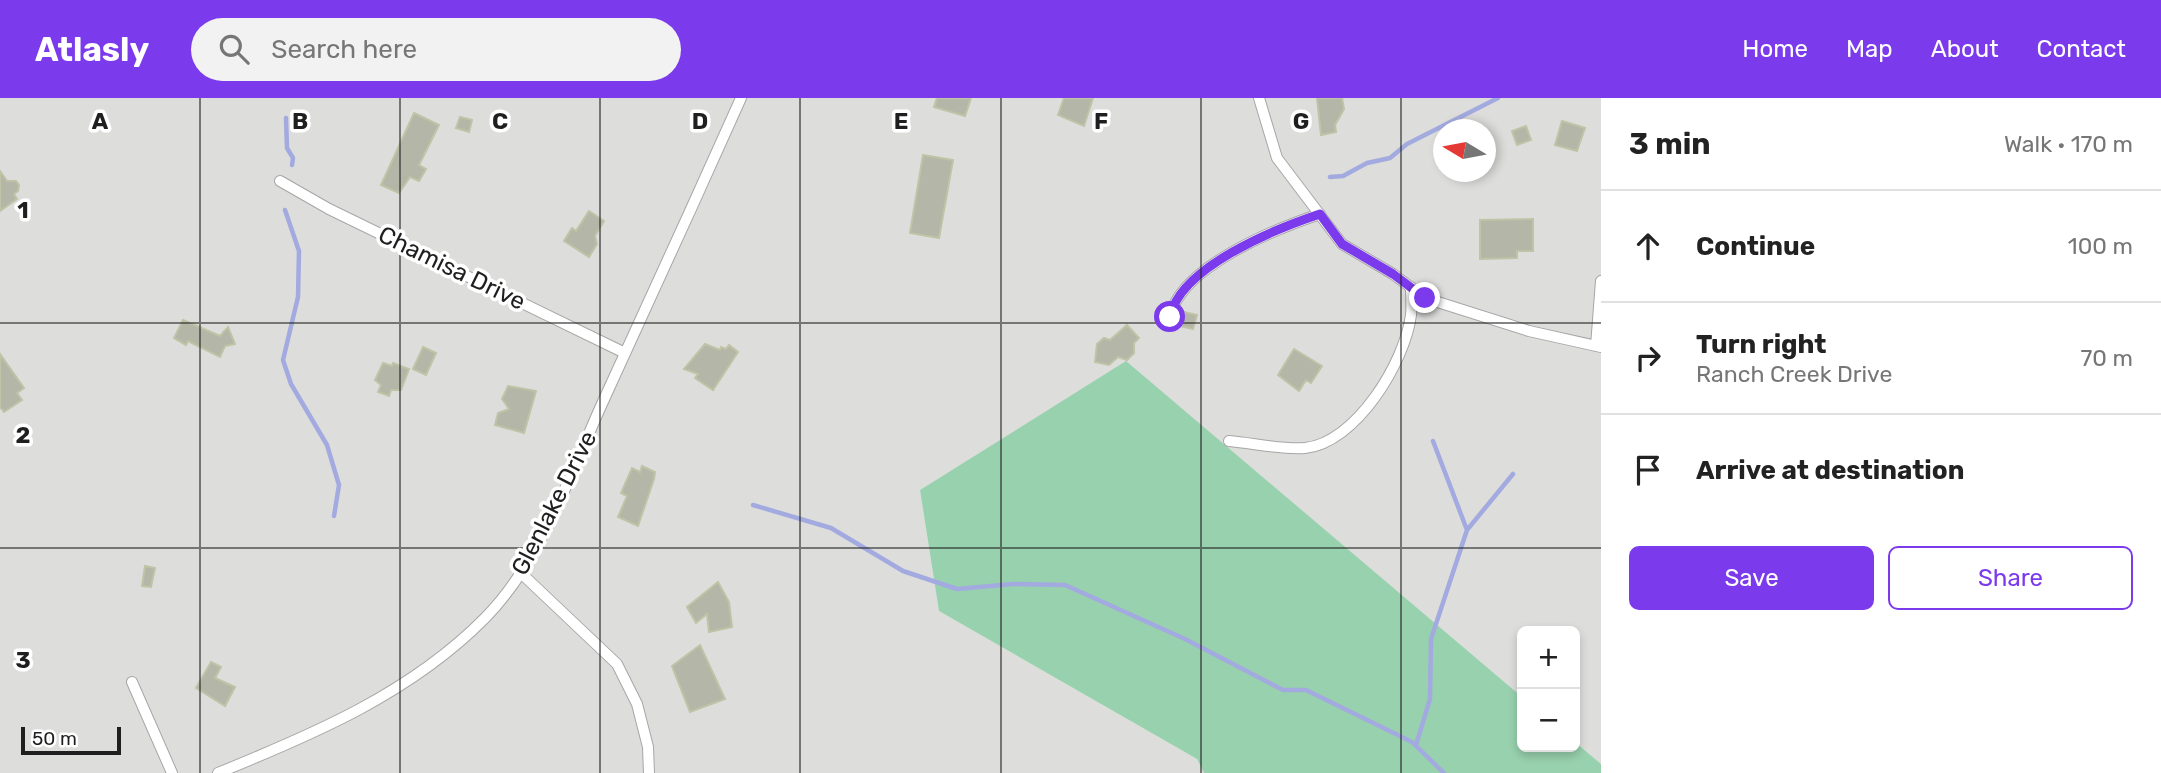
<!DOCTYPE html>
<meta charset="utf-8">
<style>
:root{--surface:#fff;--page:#f2f2f2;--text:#222;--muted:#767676;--line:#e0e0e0;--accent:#7c3aed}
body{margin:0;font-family:Rubik,sans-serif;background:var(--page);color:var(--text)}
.controls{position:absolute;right:21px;bottom:21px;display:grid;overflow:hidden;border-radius:10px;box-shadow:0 4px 10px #0003}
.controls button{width:63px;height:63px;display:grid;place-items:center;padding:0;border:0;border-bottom:2px solid var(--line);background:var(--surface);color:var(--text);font:35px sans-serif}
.compass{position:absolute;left:1433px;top:21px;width:63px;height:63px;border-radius:50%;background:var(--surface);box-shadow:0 4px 10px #0003;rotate:280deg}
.scale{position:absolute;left:21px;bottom:18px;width:100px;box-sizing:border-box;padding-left:7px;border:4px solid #1f1f1f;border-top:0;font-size:19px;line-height:24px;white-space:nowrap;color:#1f1f1f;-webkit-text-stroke:5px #fff;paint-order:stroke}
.stop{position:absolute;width:21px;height:21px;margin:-16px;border:5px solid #7c3aed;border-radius:50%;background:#fff}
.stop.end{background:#7c3aed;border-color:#fff;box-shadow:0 2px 7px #0008}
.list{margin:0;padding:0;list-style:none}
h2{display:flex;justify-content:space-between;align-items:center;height:91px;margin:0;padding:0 28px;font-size:30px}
h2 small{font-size:23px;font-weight:400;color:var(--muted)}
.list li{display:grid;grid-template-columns:46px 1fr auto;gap:21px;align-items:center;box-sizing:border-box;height:112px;padding:0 28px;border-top:2px solid var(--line)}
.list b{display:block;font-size:26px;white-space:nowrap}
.list p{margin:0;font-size:23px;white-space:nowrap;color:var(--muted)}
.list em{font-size:23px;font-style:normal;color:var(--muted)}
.actions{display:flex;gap:14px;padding:21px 28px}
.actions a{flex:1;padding:16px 0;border:2px solid var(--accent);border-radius:10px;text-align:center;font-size:24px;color:var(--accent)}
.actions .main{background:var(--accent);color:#fff}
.icon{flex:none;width:38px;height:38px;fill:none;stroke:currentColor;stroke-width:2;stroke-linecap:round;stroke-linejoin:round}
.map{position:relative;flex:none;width:1601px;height:675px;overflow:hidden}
header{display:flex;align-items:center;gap:42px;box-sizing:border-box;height:98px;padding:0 35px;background:var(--accent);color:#fff}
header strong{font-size:33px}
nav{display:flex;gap:38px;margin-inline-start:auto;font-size:24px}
.search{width:490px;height:63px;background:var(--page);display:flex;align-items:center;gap:18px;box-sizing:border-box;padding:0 24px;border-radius:38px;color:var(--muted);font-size:26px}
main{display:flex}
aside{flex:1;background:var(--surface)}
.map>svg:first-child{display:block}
.residential{fill:#dddddc;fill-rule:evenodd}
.forest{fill:#98d1ad}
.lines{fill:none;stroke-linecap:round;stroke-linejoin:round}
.stream{stroke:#a3aae0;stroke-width:4.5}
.building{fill:#b4b6a7;stroke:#c0c3a6;stroke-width:2}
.street-casing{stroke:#a6a6a6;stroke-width:12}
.street{stroke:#fff;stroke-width:10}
.route{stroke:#7c3aed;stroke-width:9}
.grid{fill:none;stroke:#1f1f1f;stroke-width:2;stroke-opacity:0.55}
.labels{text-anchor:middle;stroke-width:7;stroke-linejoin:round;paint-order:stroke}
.street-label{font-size:24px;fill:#1f1f1f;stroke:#fff}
.grid-label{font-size:23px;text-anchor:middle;font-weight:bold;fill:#1f1f1f;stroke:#fff;stroke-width:7;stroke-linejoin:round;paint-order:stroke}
</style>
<header>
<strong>Atlasly</strong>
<div class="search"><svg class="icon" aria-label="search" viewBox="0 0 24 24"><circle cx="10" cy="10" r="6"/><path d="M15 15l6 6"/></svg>Search here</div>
<nav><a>Home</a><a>Map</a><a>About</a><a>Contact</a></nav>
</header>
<main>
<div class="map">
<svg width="1601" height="675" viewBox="0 0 1601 675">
<rect width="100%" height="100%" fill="#ecf0e5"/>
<path class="residential" d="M 0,0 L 1601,0 L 1601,666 L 1575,644 L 1575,533 L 1522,533 L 1522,599 L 1126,264 L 920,392 L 939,513 L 1197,661 L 1204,675 L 0,675 ZM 1444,32 L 1486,32 L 1486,74 L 1444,74 Z"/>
<path class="forest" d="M 1126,263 L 1522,599 L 1522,649 L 1575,649 L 1575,644 L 1601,666 L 1601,675 L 1204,675 L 1197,661 L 939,513 L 920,392 Z"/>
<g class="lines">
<path class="stream" d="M 286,20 L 287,50 L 293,60 L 292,67
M 1330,79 L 1343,78 L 1367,65 L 1390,60 L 1407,46 L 1498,0
M 285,112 L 299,153 L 298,199 L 283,262 L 291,286 L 327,347 L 339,387 L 334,418
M 1433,343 L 1467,432
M 753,407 L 831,430 L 903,473 L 957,491 L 1013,486 L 1065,487 L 1185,541 L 1283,592 L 1306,592 L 1412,644 L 1444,675
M 1416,647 L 1430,601 L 1431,541 L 1467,432 L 1513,376"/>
</g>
<path class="building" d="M 937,0 L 971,0 L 965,18 L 934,9 Z
M 1064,0 L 1093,0 L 1084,28 L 1058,17 Z
M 1317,0 L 1342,0 L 1344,11 L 1335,27 L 1336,34 L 1321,37 Z
M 414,15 L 439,27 L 419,67 L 426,71 L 419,83 L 410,79 L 399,95 L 381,87 Z
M 460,19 L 472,22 L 469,34 L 456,30 Z
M 1562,23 L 1585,30 L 1577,53 L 1555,47 Z
M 1526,28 L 1531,42 L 1517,47 L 1512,33 Z
M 923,57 L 953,62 L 939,140 L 910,135 Z
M 0,73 L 7,83 L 16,83 L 19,87 L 18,93 L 14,96 L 17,101 L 0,113 Z
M 589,113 L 604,123 L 595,138 L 597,146 L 589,159 L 564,143 L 572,130 L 576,133 Z
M 1533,121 L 1533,153 L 1517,153 L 1517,160 L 1480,161 L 1480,122 Z
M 1184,214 L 1197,217 L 1193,231 L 1180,228 Z
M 183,222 L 220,238 L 228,229 L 235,246 L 225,248 L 220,259 L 188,243 L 186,247 L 174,240 Z
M 1127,227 L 1139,240 L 1134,245 L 1134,255 L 1127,262 L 1118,259 L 1109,267 L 1095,264 L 1097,246 L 1104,240 L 1110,242 Z
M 705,246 L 720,252 L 721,249 L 726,251 L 729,247 L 738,254 L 713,292 L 695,280 L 698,276 L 684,271 Z
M 423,249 L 436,255 L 426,277 L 413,271 Z
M 1294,251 L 1322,268 L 1311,285 L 1306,282 L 1299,293 L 1278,277 Z
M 0,256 L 24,290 L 17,295 L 22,302 L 4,314 L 0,309 Z
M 383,265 L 392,268 L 393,265 L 409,271 L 401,292 L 391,292 L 389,298 L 378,294 L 381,287 L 375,282 Z
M 508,288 L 536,293 L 524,335 L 495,327 L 498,315 L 509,311 L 502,301 Z
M 642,368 L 655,374 L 654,381 L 638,428 L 618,419 L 627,398 L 621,395 L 632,370 L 640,374 Z
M 145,468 L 155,470 L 151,489 L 142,488 Z
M 718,484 L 729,504 L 732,529 L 709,534 L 707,516 L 696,525 L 687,509 Z
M 700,547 L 725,601 L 690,614 L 672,568 Z
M 211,564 L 221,569 L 215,580 L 235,589 L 225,608 L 196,590 Z"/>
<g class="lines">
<defs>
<path id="street" d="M 1259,0 L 1277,60 L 1342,146 L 1393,176 L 1425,200 L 1529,233 L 1601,249
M 280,83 L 329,111 L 625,255
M 1170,219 C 1180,169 1275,131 1320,116
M 1596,248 L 1601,183
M 1229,343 C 1253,345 1281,352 1305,350 C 1356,345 1405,264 1411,217 C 1412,208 1411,198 1411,189
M 522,476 L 617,566 L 637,606 L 648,649 L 649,675
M 132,584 L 172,675
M 218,675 C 314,636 411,595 485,520 C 541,463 569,379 601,308 C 648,205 695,103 741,0"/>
</defs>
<use href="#street" class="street-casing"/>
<use href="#street" class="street"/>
</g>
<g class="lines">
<path class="route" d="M 1170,219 C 1180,169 1275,131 1320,116 L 1342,146 L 1393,176 L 1425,200"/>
</g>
<path class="grid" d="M 200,0 L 200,675M 400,0 L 400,675M 600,0 L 600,675M 800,0 L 800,675M 1001,0 L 1001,675M 1201,0 L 1201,675M 1401,0 L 1401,675M 0,225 L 1601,225M 0,450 L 1601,450"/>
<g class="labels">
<g class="street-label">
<text transform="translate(452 170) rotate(26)" y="8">Chamisa Drive</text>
<text transform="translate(554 405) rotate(-63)" y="8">Glenlake Drive</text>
</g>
</g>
<g class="grid-label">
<text x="100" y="31">A</text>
<text x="300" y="31">B</text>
<text x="500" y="31">C</text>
<text x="700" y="31">D</text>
<text x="901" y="31">E</text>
<text x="1101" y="31">F</text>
<text x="1301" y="31">G</text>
<text x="23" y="120">1</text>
<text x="23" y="345">2</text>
<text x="23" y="570">3</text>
</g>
</svg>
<div class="controls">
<button>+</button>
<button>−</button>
</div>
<svg class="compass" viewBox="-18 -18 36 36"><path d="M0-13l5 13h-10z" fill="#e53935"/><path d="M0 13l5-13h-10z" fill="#767676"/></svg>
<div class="scale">50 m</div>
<div class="stop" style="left:1170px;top:219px"></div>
<div class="stop end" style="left:1425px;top:200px"></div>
</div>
<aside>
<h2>3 min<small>Walk · 170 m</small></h2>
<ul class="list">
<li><svg class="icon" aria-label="ahead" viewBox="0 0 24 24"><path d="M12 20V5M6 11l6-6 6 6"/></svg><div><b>Continue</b></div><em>100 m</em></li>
<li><svg class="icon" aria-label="right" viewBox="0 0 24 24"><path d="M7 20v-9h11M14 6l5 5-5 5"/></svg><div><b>Turn right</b><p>Ranch Creek Drive</p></div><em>70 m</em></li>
<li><svg class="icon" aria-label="arrive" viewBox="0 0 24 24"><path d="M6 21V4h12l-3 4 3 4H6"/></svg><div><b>Arrive at destination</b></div></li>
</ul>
<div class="actions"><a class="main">Save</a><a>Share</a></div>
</aside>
</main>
